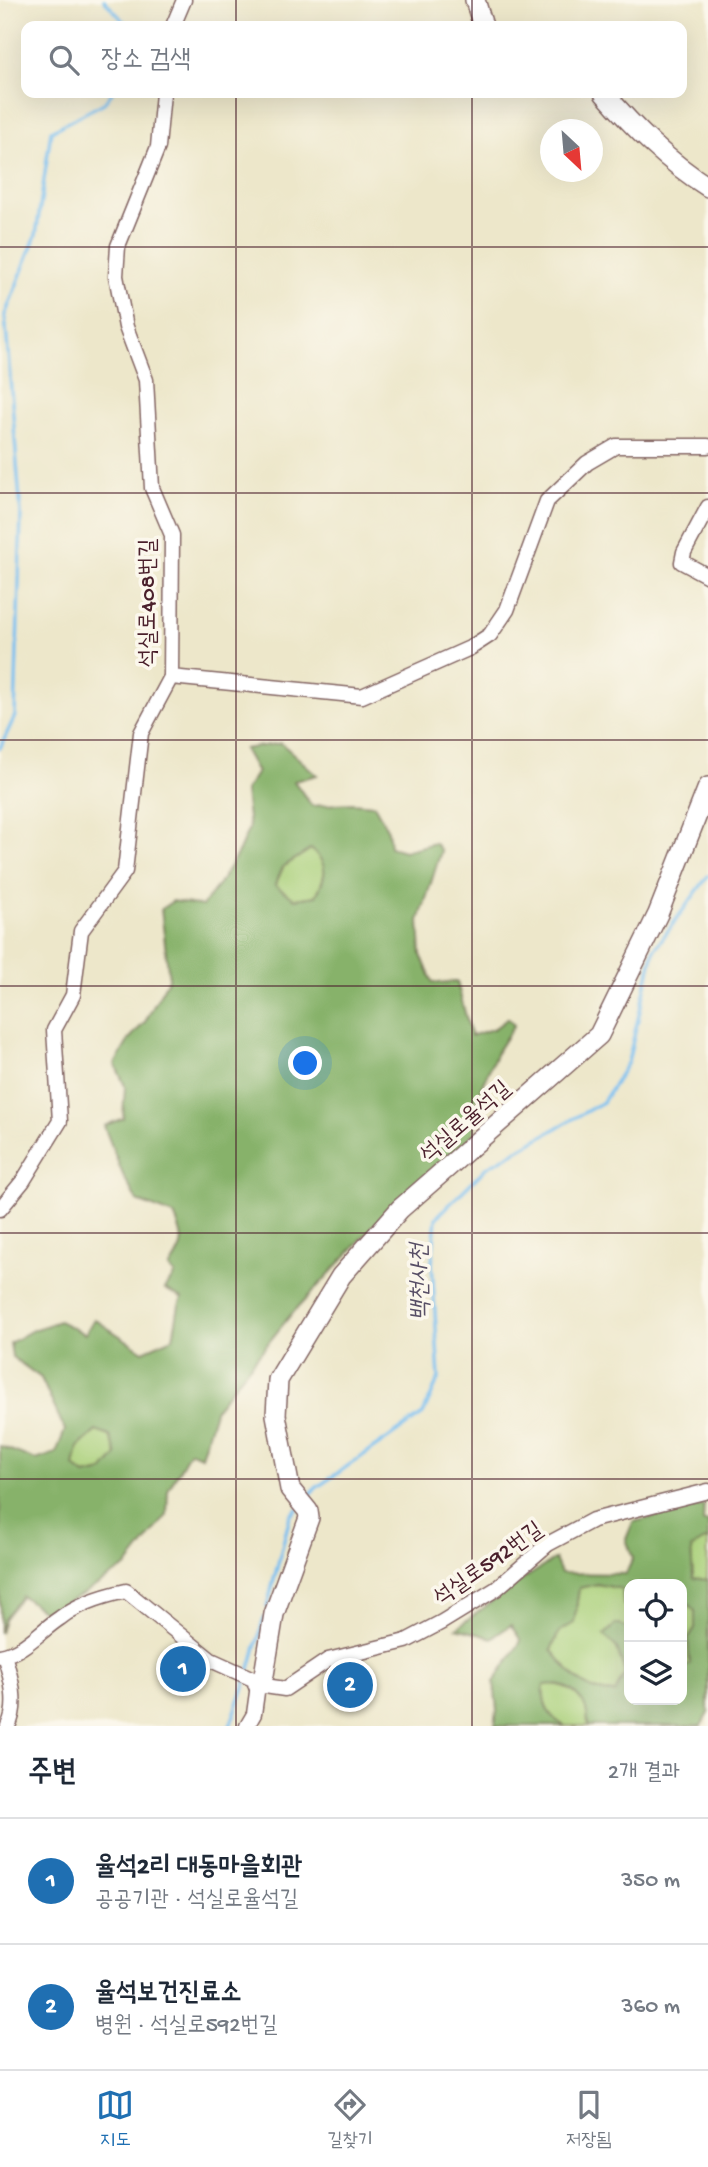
<!DOCTYPE html>
<html lang="ko">
<meta charset="utf-8">
<style>
:root{--surface:#fff;--page:#f6f6f7;--text:#1f2937;--muted:#747a83;--line:#e0e1e3;--accent:#1f6fb2}
body{margin:0;font-family:"Gochi Hand","Poor Story",sans-serif;background:var(--page);color:var(--text)}
.controls{position:absolute;right:21px;bottom:21px;display:grid;overflow:hidden;border-radius:14px;box-shadow:0 7px 28px #0002}
.controls button{width:63px;height:63px;display:grid;place-items:center;padding:0;border:0;border-bottom:2px solid var(--line);background:var(--surface);color:var(--text);font:35px sans-serif}
.compass{position:absolute;left:540px;top:119px;width:63px;height:63px;border-radius:50%;background:var(--surface);box-shadow:0 7px 28px #0002;rotate:154deg}
.you{position:absolute;left:306px;top:1064px;width:24px;height:24px;margin:-18px;border:5px solid #fff;border-radius:50%;background:#1a73e8;box-shadow:0 0 0 10px #1a73e833}
.badge{display:grid;place-items:center;width:46px;height:46px;border-radius:50%;background:var(--accent);color:#fff;font-size:23px;font-weight:700}
.pin{position:absolute;translate:-50% -50%;border:4px solid #fff;box-shadow:0 2px 7px #0006}
.list{margin:0;padding:0;list-style:none}
h2{display:flex;justify-content:space-between;align-items:center;height:91px;margin:0;padding:0 28px;font-size:30px}
h2 small{font-size:23px;font-weight:400;color:var(--muted)}
.list li{display:grid;grid-template-columns:46px 1fr auto;gap:21px;align-items:center;box-sizing:border-box;height:126px;padding:0 28px;border-top:2px solid var(--line)}
.list b{display:block;font-size:26px;white-space:nowrap}
.list p{margin:0;font-size:23px;white-space:nowrap;color:var(--muted)}
.list em{font-size:23px;font-style:normal;color:var(--muted)}
.icon{flex:none;width:38px;height:38px;fill:none;stroke:currentColor;stroke-width:2;stroke-linecap:round;stroke-linejoin:round}
.map{position:relative;flex:none;width:708px;height:1726px;overflow:hidden}
.search{position:absolute;background:var(--surface);box-shadow:0 7px 28px #0002;left:21px;right:21px;top:21px;height:77px;display:flex;align-items:center;gap:18px;box-sizing:border-box;padding:0 24px;border-radius:14px;color:var(--muted);font-size:26px}
.sheet{height:343px;background:var(--surface)}
nav{display:flex;justify-content:space-around;align-items:center;box-sizing:border-box;height:98px;border-top:2px solid var(--line);background:var(--surface);font-size:19px;color:var(--muted)}
nav a{display:grid;justify-items:center;gap:4px}
nav .on{color:var(--accent)}
.map>svg:first-child{display:block}
.green{fill:#aad07a;stroke:#7a7852;stroke-width:2}
.forest{fill:#87b26a;stroke:#68684a;stroke-width:2;fill-rule:evenodd}
.lines{fill:none;stroke-linecap:round;stroke-linejoin:round}
.stream{stroke:#79bff0;stroke-width:3.5}
.street-casing{stroke:#836563;stroke-width:17}
.secondary-casing{stroke:#836563;stroke-width:22}
.street{stroke:#fff;stroke-width:14}
.secondary{stroke:#fff;stroke-width:19}
.grid{fill:none;stroke:#4a1f2b;stroke-width:2;stroke-opacity:0.55}
.labels{text-anchor:middle;stroke-width:7;stroke-linejoin:round;paint-order:stroke}
.street-label{font-size:23px;fill:#4a1f2b;stroke:#fbf7ec}
.water-label{font-size:24px;font-style:italic;fill:#584f66;stroke:#fbf7ec}
</style>
<div class="map">
<svg width="708" height="1726" viewBox="0 0 708 1726">
<rect width="100%" height="100%" fill="#fbf7ec"/>
<filter id="ink" filterUnits="userSpaceOnUse"><feTurbulence type="fractalNoise" baseFrequency=".0143" numOctaves="2"/><feDisplacementMap in="SourceGraphic" scale="14" xChannelSelector="R" yChannelSelector="G"/><feConvolveMatrix kernelMatrix="1 2 1 2 8 2 1 2 1" color-interpolation-filters="sRGB"/></filter>
<filter id="wash" filterUnits="userSpaceOnUse"><feTurbulence type="fractalNoise" baseFrequency=".00686" numOctaves="4" result="noise"/><feDisplacementMap in="SourceGraphic" scale="28" xChannelSelector="R" yChannelSelector="G"/><feGaussianBlur stdDeviation="1.57" result="paint"/><feColorMatrix in="noise" values="0 0 0 0 0 0 0 0 0 0 0 0 0 0 0 0 0 1.4 0 .05"/><feComposite in="paint" operator="in"/></filter>
<g filter="url(#wash)">
<rect width="100%" height="100%" fill="#ede7ca"/>
<path class="green" d="M 311,849 C 330,865 326,875 316,896 L 295,899 L 275,886 L 283,867 Z
M 96,1431 L 110,1436 L 117,1455 L 103,1471 L 85,1475 L 74,1466 L 78,1447 Z
M 705,1540 L 708,1541 L 707,1581 L 693,1578 L 691,1548 Z
M 597,1584 L 623,1589 L 623,1605 L 629,1606 L 629,1628 L 616,1624 L 617,1648 L 625,1673 L 615,1693 C 581,1693 572,1673 551,1650 L 559,1632 L 574,1622 L 579,1588 Z
M 687,1603 L 695,1611 L 695,1628 L 688,1639 L 690,1664 L 682,1669 L 682,1604 Z
M 557,1683 C 578,1693 589,1701 588,1726 C 581,1726 572,1726 565,1726 C 547,1722 542,1700 544,1685 Z"/>
<path class="forest" d="M 281,743 L 317,775 L 294,781 L 312,806 L 352,803 L 374,805 L 388,830 L 390,847 L 404,851 L 435,843 L 441,851 L 419,921 L 421,955 L 433,983 L 457,982 L 471,1036 L 495,1028 L 508,1018 L 514,1025 L 498,1050 L 475,1101 L 474,1141 L 388,1211 L 289,1317 L 216,1408 L 201,1456 L 190,1451 L 168,1490 L 167,1515 L 127,1566 L 83,1594 L 46,1613 L 22,1596 L 4,1619 L 0,1633 L 0,1446 L 36,1460 L 56,1453 L 65,1430 L 41,1378 L 12,1357 L 10,1343 L 31,1331 L 59,1321 L 85,1334 L 94,1319 L 143,1351 L 173,1338 L 179,1305 L 182,1298 L 165,1289 L 175,1274 L 169,1268 C 185,1244 185,1241 174,1215 L 137,1201 L 123,1175 L 104,1126 L 123,1118 L 125,1086 L 115,1064 L 130,1038 L 145,1022 L 169,978 L 161,909 L 173,901 L 202,906 L 219,884 L 239,851 L 249,828 L 245,791 L 257,772 L 244,749 ZM 311,849 C 330,865 326,876 316,896 L 295,899 L 275,885 L 283,867 ZM 96,1431 L 110,1436 L 117,1455 L 103,1471 L 85,1475 L 74,1466 L 78,1447 Z
M 704,1505 L 703,1522 L 708,1522 L 708,1541 L 705,1540 L 691,1548 L 693,1578 L 708,1580 L 708,1713 L 701,1726 L 588,1726 C 589,1700 571,1681 544,1685 C 542,1704 548,1717 565,1726 L 495,1726 L 497,1710 L 494,1682 L 521,1641 L 511,1625 L 492,1638 L 457,1628 L 511,1587 L 555,1559 L 561,1573 L 626,1574 L 633,1558 L 626,1539 L 633,1522 ZM 597,1584 L 622,1589 L 623,1605 L 629,1606 L 629,1584 L 682,1584 L 682,1604 L 687,1603 L 695,1611 L 695,1628 L 688,1639 L 690,1664 L 682,1669 L 682,1700 L 629,1700 L 629,1628 L 616,1624 L 604,1635 L 617,1648 L 625,1673 L 615,1693 C 581,1693 572,1673 551,1650 L 559,1632 L 574,1623 L 579,1588 Z"/>
<g class="lines">
<path class="stream" d="M 104,0 L 128,26
M 0,748 L 15,716 L 21,514 L 5,315 L 36,235 L 51,131 L 104,103 L 112,93
M 307,1498 L 316,1488 L 423,1414 L 439,1378 L 432,1263 L 436,1218 L 486,1168 L 603,1102 L 628,1062 L 654,950 L 708,876
M 267,1607 L 290,1516 L 297,1509
M 249,1672 L 264,1618
M 230,1726 L 247,1679"/>
</g>
</g>
<g filter="url(#ink)">
<g class="lines">
<defs>
<path id="street" d="M 173,26 L 184,0
M 708,507 L 684,552 L 682,562 L 708,576
M 171,677 L 362,696 L 470,648 L 490,635 L 507,610 L 547,501 L 587,463 L 616,446 L 708,446
M 0,1209 L 23,1181 L 60,1121 L 54,1030 L 73,995 L 81,931 L 125,871 L 141,733 L 171,677 L 172,535 L 152,488 L 146,380 L 126,327 L 116,276 L 118,246 L 158,147 L 163,93
M 4,1655 C 11,1677 19,1705 8,1726
M 0,1656 C 24,1652 40,1631 60,1618 C 79,1603 103,1596 126,1591 L 211,1660 L 253,1679 L 258,1685
M 258,1685 L 285,1689 L 328,1660 L 406,1641 L 442,1622 L 496,1589 L 548,1544 L 593,1520 L 708,1491
M 247,1726 L 254,1714 L 258,1685"/>
<path id="secondary" d="M 475,0 L 483,26
M 604,93 C 635,129 667,161 708,187
M 258,1685 L 264,1675 L 274,1614 L 309,1518 L 308,1511 L 290,1489 L 276,1415 L 278,1380 L 341,1276 L 400,1209 L 599,1035 L 658,914 L 708,787"/>
</defs>
<use href="#street" class="street-casing"/>
<use href="#secondary" class="secondary-casing"/>
<use href="#street" class="street"/>
<use href="#secondary" class="secondary"/>
</g>
</g>
<path class="grid" d="M 236,0 L 236,26M 472,0 L 472,26M 236,93 L 236,1726M 472,93 L 472,1726M 0,247 L 708,247M 0,493 L 708,493M 0,740 L 708,740M 0,986 L 708,986M 0,1233 L 708,1233M 0,1479 L 708,1479"/>
<g class="labels">
<g class="street-label">
<text transform="translate(146 603) rotate(-90)" y="8">석실로408번길</text>
<text transform="translate(464 1120) rotate(-41)" y="8">석실로율석길</text>
<text transform="translate(487 1562) rotate(-35)" y="8">석실로592번길</text>
</g>
<g class="water-label">
<text transform="translate(418 1282) rotate(-91)" y="8">백천사천</text>
</g>
</g>
</svg>
<div class="controls">
<button><svg class="icon" aria-label="locate" viewBox="0 0 24 24"><circle cx="12" cy="12" r="6"/><path d="M12 2v4M12 18v4M2 12h4M18 12h4"/></svg></button>
<button><svg class="icon" aria-label="layers" viewBox="0 0 24 24"><path d="M12 4l9 5-9 5-9-5zM3 14l9 5 9-5"/></svg></button>
</div>
<svg class="compass" viewBox="-18 -18 36 36"><path d="M0-13l5 13h-10z" fill="#e53935"/><path d="M0 13l5-13h-10z" fill="#747a83"/></svg>
<div class="you"></div>
<div class="pin badge" style="left:183px;top:1669px">1</div>
<div class="pin badge" style="left:350px;top:1685px">2</div>
<div class="search"><svg class="icon" aria-label="search" viewBox="0 0 24 24"><circle cx="10" cy="10" r="6"/><path d="M15 15l6 6"/></svg>장소 검색</div>
</div>
<section class="sheet">
<h2>주변<small>2개 결과</small></h2>
<ul class="list">
<li><span class="badge">1</span><div><b>율석2리 대동마을회관</b><p>공공기관 · 석실로율석길</p></div><em>350 m</em></li>
<li><span class="badge">2</span><div><b>율석보건진료소</b><p>병원 · 석실로592번길</p></div><em>360 m</em></li>
</ul>
</section>
<nav>
<a class="on"><svg class="icon" aria-label="map" viewBox="0 0 24 24"><path d="M3 6l6-2 6 2 6-2v14l-6 2-6-2-6 2zM9 4v14M15 6v14"/></svg>지도</a>
<a><svg class="icon" aria-label="directions" viewBox="0 0 24 24"><path d="M12 3l9 9-9 9-9-9zM9 14v-3h6M13 9l2 2-2 2"/></svg>길찾기</a>
<a><svg class="icon" aria-label="saved" viewBox="0 0 24 24"><path d="M7 4h10v16l-5-4-5 4z"/></svg>저장됨</a>
</nav>
